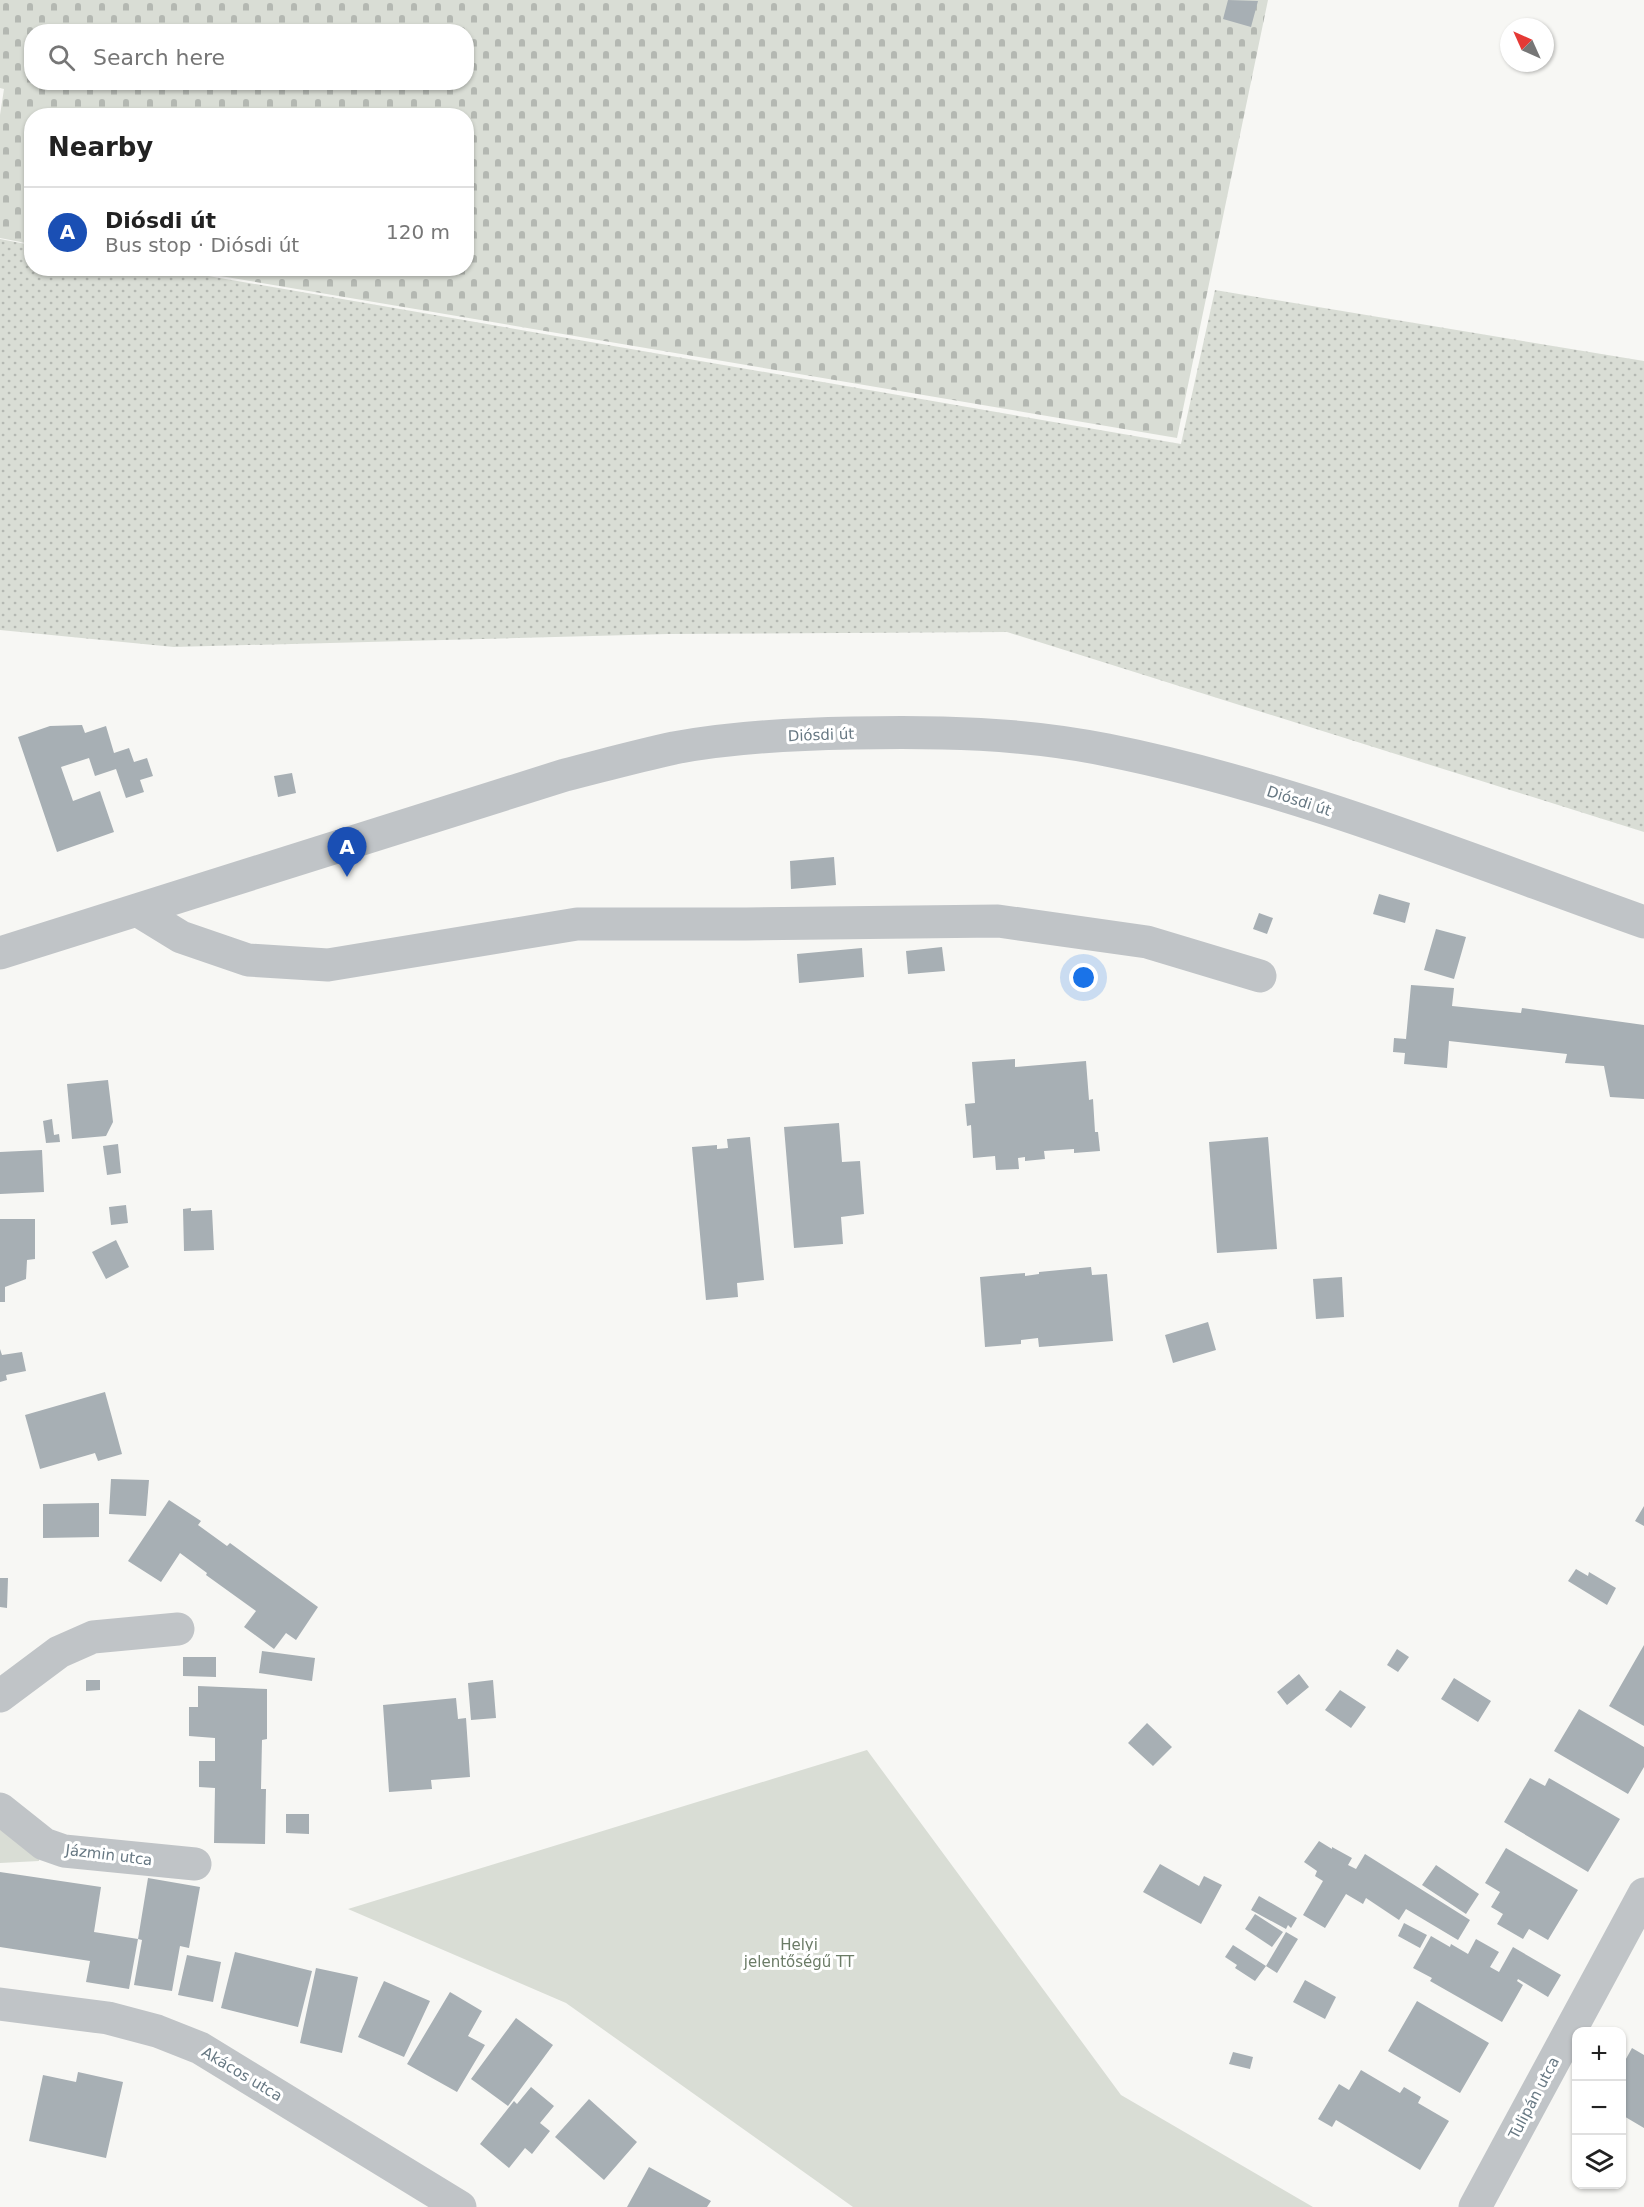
<!DOCTYPE html>
<meta charset="utf-8">
<style>
:root{--surface:#fff;--page:#f6f6f6;--text:#222;--muted:#767676;--line:#e0e0e0;--accent:#d95031}
body{margin:0;font-family:"DejaVu Sans",sans-serif;background:var(--page);color:var(--text)}
.controls{position:absolute;right:18px;bottom:18px;display:grid;overflow:hidden;border-radius:12px;box-shadow:0 2px 4px #0004}
.controls button{width:54px;height:54px;display:grid;place-items:center;padding:0;border:0;border-bottom:2px solid var(--line);background:var(--surface);color:var(--text);font:30px sans-serif}
.compass{position:absolute;left:1500px;top:18px;width:54px;height:54px;border-radius:50%;background:var(--surface);box-shadow:0 2px 4px #0004;rotate:315deg}
.you{position:absolute;left:1084px;top:978px;width:21px;height:21px;margin:-15px;border:4px solid #fff;border-radius:50%;background:#1a73e8;box-shadow:0 0 0 9px #1a73e833}
.badge{display:grid;place-items:center;width:39px;height:39px;border-radius:50%;background:var(--accent);color:#fff;font-size:20px;font-weight:700}
.pin{position:absolute;translate:-50% -50px;filter:drop-shadow(0 2px 3px #0008)}
.pin::after{content:'';position:absolute;top:32px;width:21px;height:18px;background:inherit;clip-path:polygon(0 0,100% 0,50% 100%)}
.list{margin:0;padding:0;list-style:none}
h2{display:flex;justify-content:space-between;align-items:center;height:78px;margin:0;padding:0 24px;font-size:26px}
h2 small{font-size:20px;font-weight:400;color:var(--muted)}
.list li{display:grid;grid-template-columns:39px 1fr auto;gap:18px;align-items:center;box-sizing:border-box;height:90px;padding:0 24px;border-top:2px solid var(--line)}
.list b{display:block;font-size:22px;white-space:nowrap}
.list p{margin:0;font-size:20px;white-space:nowrap;color:var(--muted)}
.list em{font-size:20px;font-style:normal;color:var(--muted)}
.icon{flex:none;width:33px;height:33px;fill:none;stroke:currentColor;stroke-width:2;stroke-linecap:round;stroke-linejoin:round}
.map{position:relative;flex:none;width:1644px;height:2207px;overflow:hidden}
.search{position:absolute;background:var(--surface);box-shadow:0 2px 4px #0004;left:24px;top:24px;width:450px;height:66px;display:flex;align-items:center;gap:15px;box-sizing:border-box;padding:0 21px;border-radius:24px;color:var(--muted);font-size:22px}
.panel{position:absolute;background:var(--surface);box-shadow:0 2px 4px #0004;left:24px;top:108px;width:450px;height:168px;border-radius:24px}
.map>svg:first-child{display:block}
.grass{fill:url(#grass-dots)}
.cemetery{fill:url(#cemetery-stones);fill-rule:evenodd}
.park{fill:#d9ddd5}
.building{fill:#a7afb4}
.lines{fill:none;stroke-linecap:round;stroke-linejoin:round}
.minor{stroke:#c0c4c7;stroke-width:33}
.labels{text-anchor:middle;stroke-width:6;stroke-linejoin:round;paint-order:stroke}
.street-label{font-size:15px;fill:#677883;stroke:#fff}
.park-label{font-size:15px;fill:#6b7b66;stroke:#fff}
</style>
<div class="map">
<svg width="1644" height="2207" viewBox="0 0 1644 2207">
<defs>
<pattern id="grass-dots" width="8" height="8" patternUnits="userSpaceOnUse" patternTransform="scale(1.5)"><rect width="8" height="8" fill="#d9ddd5"/><path d="M2 2h.1M6 6h.1" fill="none" stroke="#b4b8b2" stroke-width="1.8" stroke-linecap="round"/></pattern>
<pattern id="cemetery-stones" width="16" height="16" patternUnits="userSpaceOnUse" patternTransform="scale(1.5)"><rect width="16" height="16" fill="#d9ddd5"/><path d="M2 7V4a2 2 0 0 1 4 0v3zM10 15v-3a2 2 0 0 1 4 0v3z" fill="#b4b8b2"/></pattern>
</defs>
<rect width="100%" height="100%" fill="#f7f7f4"/>
<path class="grass" d="M 0,239 L 31,245 L 32,268 L 168,269 L 1181,444 L 1215,290 L 1644,361 L 1644,832 L 1007,632 L 668,634 L 174,647 L 0,630 Z"/>
<path class="cemetery" d="M 0,0 L 1268,0 L 1177,438 L 179,269 L 466,268 L 466,116 L 32,116 L 31,244 L 0,238 L 0,115 L 4,89 L 0,88 ZM 32,32 L 466,32 L 466,82 L 32,82 Z"/>
<path class="park" d="M 867,1750 L 1121,2095 L 1313,2207 L 853,2207 L 566,2003 L 348,1909 Z
M 0,1826 L 39,1856 L 39,1861 L 0,1863 Z"/>
<path class="building" d="M 1228,0 L 1258,1 L 1251,27 L 1223,19 Z
M 82,725 L 85,733 L 106,726 L 114,753 L 129,748 L 134,762 L 147,758 L 153,776 L 140,780 L 144,792 L 126,798 L 116,769 L 95,776 L 89,758 L 61,767 L 73,801 L 100,791 L 114,832 L 57,852 L 18,737 L 50,726 Z
M 292,773 L 296,793 L 278,797 L 274,776 Z
M 834,857 L 836,885 L 791,889 L 790,861 Z
M 1379,894 L 1410,903 L 1405,923 L 1373,914 Z
M 1259,913 L 1273,918 L 1267,934 L 1253,929 Z
M 1436,929 L 1466,937 L 1454,979 L 1424,970 Z
M 942,947 L 945,971 L 908,974 L 906,951 Z
M 862,948 L 864,977 L 799,983 L 797,954 Z
M 1411,985 L 1454,988 L 1452,1006 L 1521,1013 L 1522,1008 L 1644,1025 L 1644,1099 L 1610,1097 L 1604,1066 L 1565,1063 L 1567,1054 L 1449,1041 L 1447,1068 L 1404,1064 L 1405,1053 L 1393,1052 L 1394,1038 L 1406,1039 Z
M 1015,1059 L 1015,1067 L 1086,1061 L 1089,1100 L 1093,1099 L 1095,1132 L 1098,1132 L 1100,1151 L 1074,1153 L 1074,1149 L 1044,1151 L 1045,1159 L 1025,1161 L 1025,1157 L 1018,1158 L 1019,1169 L 996,1170 L 995,1156 L 973,1158 L 971,1125 L 967,1126 L 965,1104 L 975,1103 L 972,1062 Z
M 108,1080 L 113,1122 L 106,1136 L 72,1139 L 67,1084 Z
M 52,1119 L 54,1135 L 59,1134 L 60,1142 L 46,1143 L 43,1121 Z
M 839,1123 L 842,1162 L 860,1161 L 864,1214 L 841,1217 L 843,1244 L 794,1248 L 784,1127 Z
M 750,1137 L 764,1280 L 737,1283 L 738,1297 L 706,1300 L 692,1147 L 717,1145 L 717,1149 L 728,1148 L 727,1139 Z
M 1268,1137 L 1277,1249 L 1217,1253 L 1209,1142 Z
M 118,1144 L 121,1173 L 107,1175 L 103,1146 Z
M 42,1150 L 44,1192 L 0,1194 L 0,1152 Z
M 126,1205 L 128,1223 L 111,1225 L 109,1207 Z
M 191,1208 L 191,1211 L 212,1210 L 214,1250 L 184,1251 L 183,1209 Z
M 0,1219 L 35,1219 L 35,1259 L 27,1260 L 26,1279 L 5,1287 L 5,1302 L 0,1302 Z
M 116,1240 L 129,1267 L 106,1279 L 92,1252 Z
M 1091,1267 L 1092,1275 L 1107,1274 L 1113,1341 L 1039,1347 L 1038,1338 L 1021,1340 L 1021,1344 L 985,1347 L 980,1277 L 1025,1273 L 1025,1276 L 1039,1274 L 1039,1272 Z
M 1342,1277 L 1344,1317 L 1316,1319 L 1313,1279 Z
M 1208,1322 L 1216,1350 L 1173,1363 L 1165,1335 Z
M 0,1349 L 2,1355 L 22,1352 L 26,1371 L 6,1375 L 7,1380 L 0,1382 Z
M 105,1392 L 122,1454 L 98,1461 L 95,1453 L 40,1469 L 25,1415 Z
M 111,1479 L 149,1480 L 146,1516 L 109,1514 Z
M 169,1500 L 201,1521 L 198,1525 L 227,1546 L 230,1543 L 318,1607 L 296,1640 L 286,1633 L 274,1649 L 244,1627 L 256,1611 L 206,1575 L 207,1573 L 180,1553 L 161,1582 L 128,1561 Z
M 99,1503 L 99,1537 L 43,1538 L 43,1504 Z
M 1644,1506 L 1644,1526 L 1635,1521 Z
M 1576,1569 L 1588,1576 L 1589,1572 L 1616,1588 L 1607,1605 L 1568,1581 Z
M 0,1578 L 8,1578 L 7,1608 L 0,1607 Z
M 1644,1645 L 1644,1726 L 1609,1706 Z
M 1397,1649 L 1409,1657 L 1398,1672 L 1387,1665 Z
M 262,1651 L 315,1658 L 312,1681 L 259,1673 Z
M 183,1657 L 216,1657 L 216,1677 L 183,1676 Z
M 1299,1674 L 1309,1687 L 1287,1705 L 1277,1692 Z
M 1454,1678 L 1491,1701 L 1478,1722 L 1441,1699 Z
M 86,1680 L 100,1680 L 100,1690 L 86,1691 Z
M 493,1680 L 496,1718 L 471,1720 L 468,1683 Z
M 198,1686 L 267,1689 L 267,1739 L 262,1740 L 261,1789 L 266,1789 L 265,1844 L 214,1843 L 215,1788 L 199,1787 L 199,1761 L 215,1761 L 215,1738 L 189,1736 L 189,1707 L 198,1707 Z
M 1340,1690 L 1366,1707 L 1351,1728 L 1325,1710 Z
M 456,1698 L 458,1719 L 466,1718 L 470,1777 L 431,1780 L 432,1789 L 389,1792 L 383,1705 Z
M 1579,1709 L 1644,1747 L 1644,1767 L 1628,1794 L 1554,1751 Z
M 1147,1723 L 1172,1747 L 1153,1766 L 1128,1743 Z
M 1530,1778 L 1545,1786 L 1549,1778 L 1620,1819 L 1588,1872 L 1504,1822 Z
M 286,1814 L 309,1814 L 309,1834 L 286,1833 Z
M 1319,1841 L 1332,1849 L 1332,1847 L 1352,1858 L 1348,1865 L 1356,1869 L 1365,1854 L 1470,1920 L 1458,1940 L 1406,1909 L 1399,1920 L 1366,1898 L 1363,1904 L 1346,1894 L 1325,1928 L 1303,1915 L 1323,1881 L 1315,1876 L 1317,1871 L 1304,1862 Z
M 1506,1848 L 1578,1890 L 1548,1940 L 1529,1929 L 1523,1939 L 1497,1924 L 1503,1914 L 1491,1907 L 1500,1892 L 1485,1883 Z
M 1160,1864 L 1199,1886 L 1204,1876 L 1222,1885 L 1201,1924 L 1143,1892 Z
M 1436,1865 L 1479,1894 L 1466,1914 L 1422,1885 Z
M 0,1872 L 101,1887 L 94,1932 L 138,1939 L 148,1878 L 200,1887 L 189,1948 L 180,1946 L 172,1991 L 134,1985 L 142,1940 L 138,1939 L 129,1989 L 86,1982 L 90,1961 L 0,1947 Z
M 1259,1896 L 1297,1918 L 1291,1928 L 1288,1925 L 1286,1929 L 1251,1910 Z
M 1255,1914 L 1283,1932 L 1272,1947 L 1245,1929 Z
M 1404,1923 L 1427,1935 L 1420,1948 L 1398,1936 Z
M 1286,1932 L 1298,1939 L 1277,1973 L 1266,1966 Z
M 1431,1936 L 1450,1947 L 1451,1944 L 1468,1954 L 1476,1939 L 1499,1952 L 1490,1967 L 1499,1972 L 1513,1947 L 1561,1975 L 1548,1997 L 1518,1979 L 1517,1981 L 1523,1985 L 1502,2022 L 1430,1981 L 1432,1978 L 1413,1968 Z
M 1233,1945 L 1266,1966 L 1255,1981 L 1235,1968 L 1237,1965 L 1225,1957 Z
M 235,1952 L 312,1971 L 298,2027 L 221,2008 Z
M 187,1955 L 221,1962 L 213,2002 L 178,1995 Z
M 316,1968 L 358,1977 L 342,2053 L 300,2043 Z
M 1305,1980 L 1336,1997 L 1325,2019 L 1293,2002 Z
M 384,1981 L 430,2001 L 404,2057 L 358,2037 Z
M 450,1992 L 482,2011 L 468,2036 L 485,2045 L 457,2092 L 407,2064 Z
M 1417,2001 L 1489,2043 L 1460,2093 L 1388,2051 Z
M 516,2018 L 553,2045 L 508,2106 L 471,2079 Z
M 1632,2048 L 1644,2055 L 1644,2128 L 1622,2115 L 1622,2066 Z
M 1233,2052 L 1253,2057 L 1250,2069 L 1229,2064 Z
M 1361,2070 L 1400,2093 L 1404,2087 L 1421,2097 L 1418,2103 L 1449,2121 L 1420,2170 L 1336,2120 L 1332,2127 L 1318,2119 L 1339,2084 L 1349,2090 Z
M 78,2072 L 123,2082 L 106,2158 L 29,2141 L 43,2075 L 76,2082 Z
M 531,2087 L 554,2106 L 540,2123 L 550,2131 L 532,2154 L 525,2148 L 509,2168 L 480,2144 L 514,2101 L 517,2104 Z
M 589,2099 L 637,2142 L 604,2180 L 555,2137 Z
M 649,2167 L 711,2201 L 707,2207 L 627,2207 Z"/>
<g class="lines">
<path class="minor" d="M 137,910 L 181,937 L 248,960 L 328,965 L 577,924 L 746,924 L 998,921 L 1147,942 L 1260,976
M 0,953 L 565,775 C 601,766 637,756 674,748 C 732,737 793,734 852,733 C 937,731 1024,733 1107,750 C 1292,787 1467,859 1644,922
M 0,1696 L 59,1652 L 93,1637 L 178,1629
M 0,1809 L 44,1844 L 64,1851 L 195,1864
M 0,2004 L 108,2018 L 157,2031 L 200,2048 L 460,2207
M 1475,2207 L 1644,1894"/>
</g>
<g class="labels">
<g class="street-label">
<text transform="translate(821 735) rotate(-2)" y="5">Diósdi út</text>
<text transform="translate(1299 801) rotate(18)" y="5">Diósdi út</text>
<text transform="translate(109 1855) rotate(7)" y="5">Jázmin utca</text>
<text transform="translate(242 2074) rotate(31)" y="5">Akácos utca</text>
<text transform="translate(1534 2098) rotate(-62)" y="5">Tulipán utca</text>
</g>
<g class="park-label">
<text x="799" y="1950">Helyi<tspan x="799" dy="17">jelentőségű TT</tspan></text>
</g>
</g>
</svg>
<div class="controls">
<button>+</button>
<button>−</button>
<button><svg class="icon" aria-label="layers" viewBox="0 0 24 24"><path d="M12 4l9 5-9 5-9-5zM3 14l9 5 9-5"/></svg></button>
</div>
<svg class="compass" viewBox="-18 -18 36 36"><path d="M0-13l5 13h-10z" fill="#e53935"/><path d="M0 13l5-13h-10z" fill="#767676"/></svg>
<div class="you"></div>
<div class="pin badge" style="left:347px;top:877px;background:#1a4fb4">A</div>
<div class="search"><svg class="icon" aria-label="search" viewBox="0 0 24 24"><circle cx="10" cy="10" r="6"/><path d="M15 15l6 6"/></svg>Search here</div>
<section class="panel">
<h2>Nearby<small></small></h2>
<ul class="list">
<li><span class="badge" style="background:#1a4fb4">A</span><div><b>Diósdi út</b><p>Bus stop · Diósdi út</p></div><em>120 m</em></li>
</ul>
</section>
</div>
